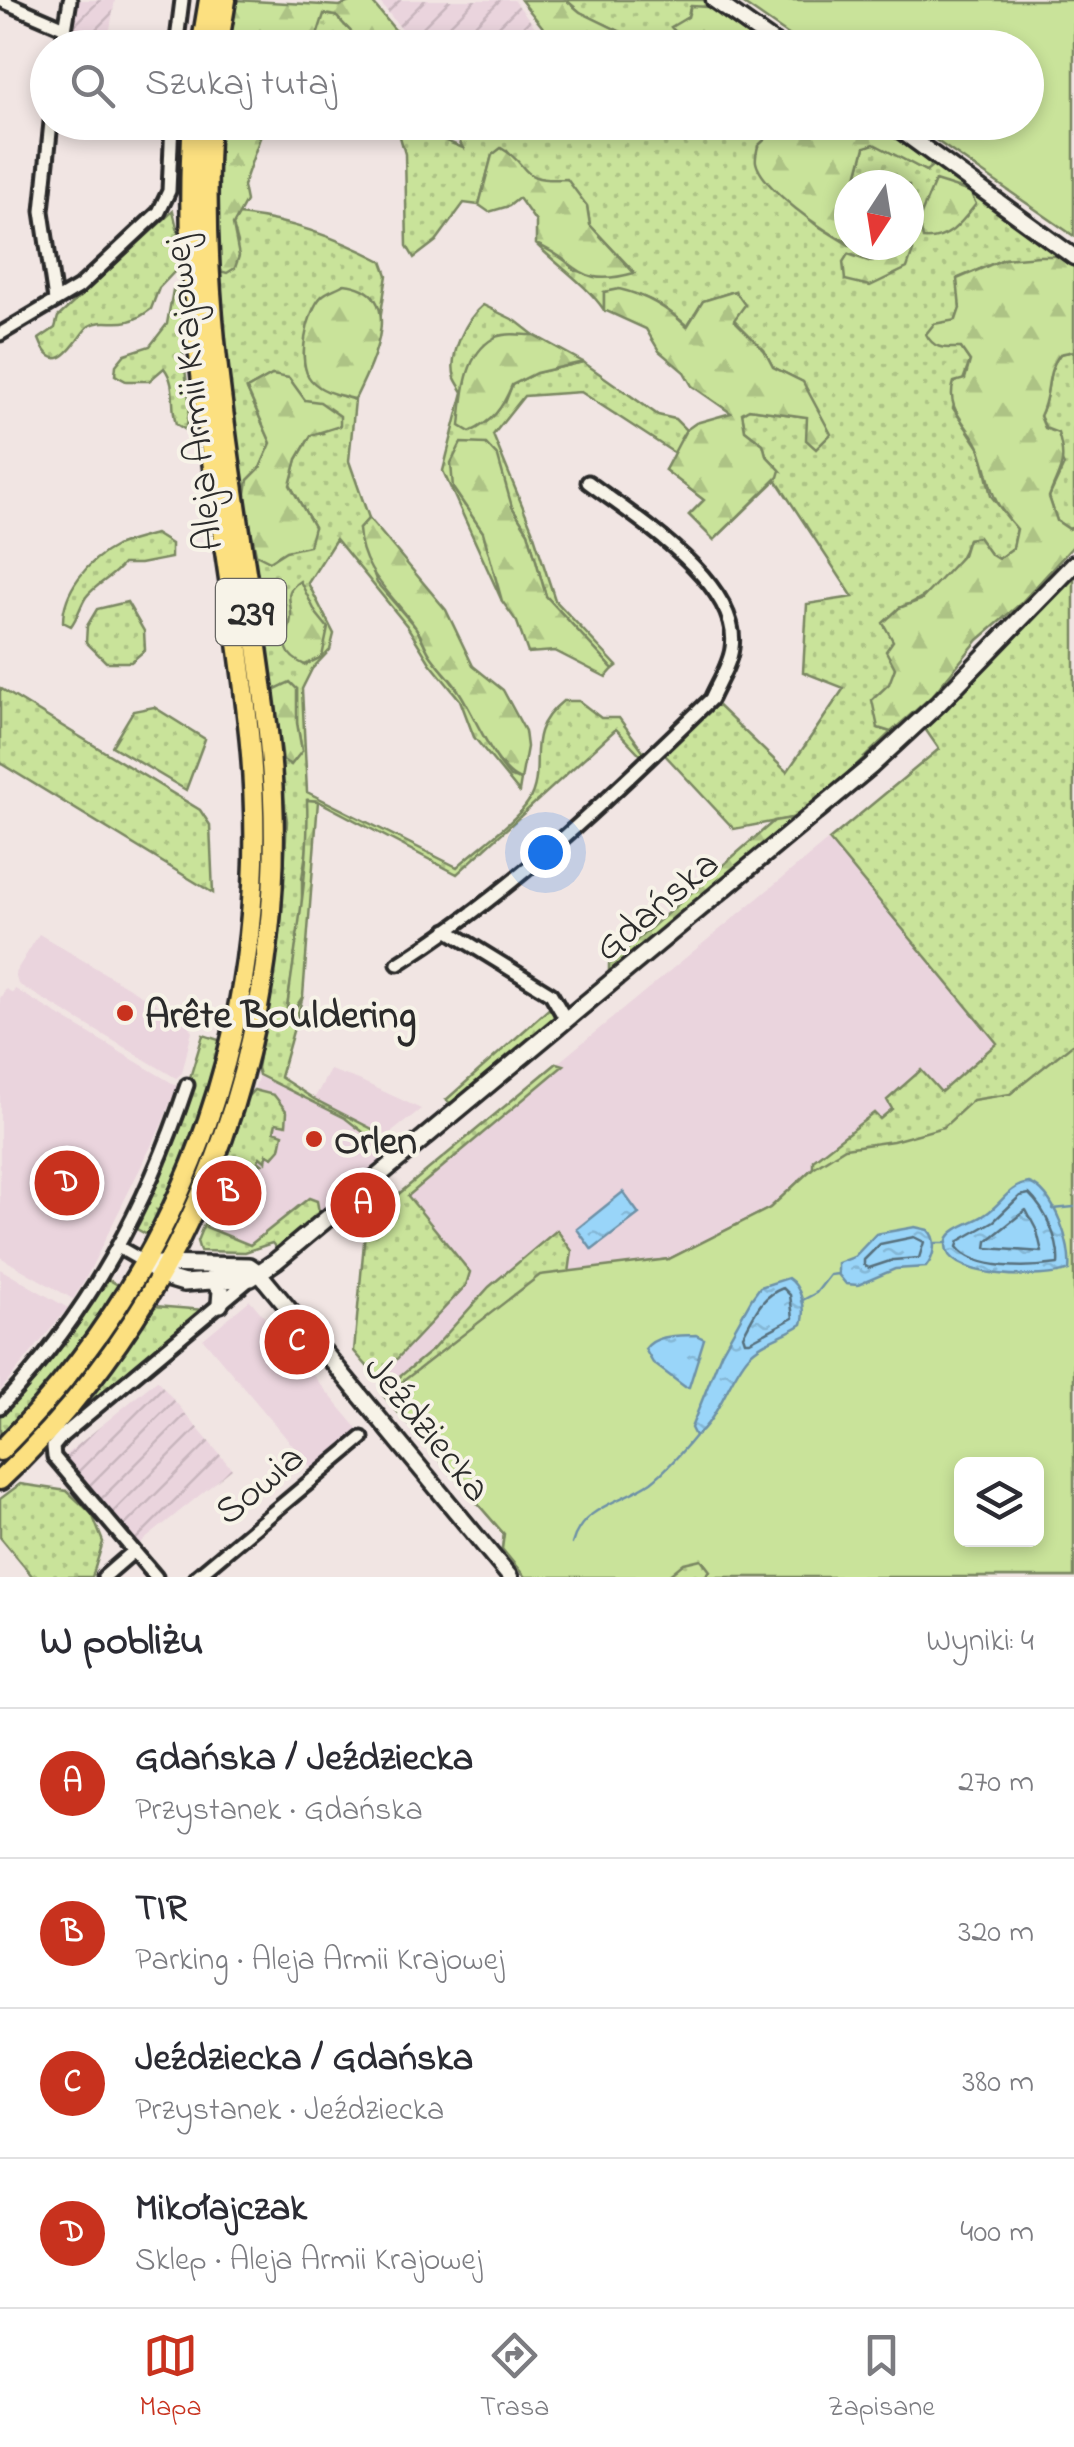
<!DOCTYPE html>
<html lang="pl">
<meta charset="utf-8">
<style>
:root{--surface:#fff;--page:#f7f7f7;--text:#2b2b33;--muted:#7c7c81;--line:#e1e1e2;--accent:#c8321e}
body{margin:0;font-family:"Indie Flower",sans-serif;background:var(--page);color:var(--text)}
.controls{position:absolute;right:30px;bottom:30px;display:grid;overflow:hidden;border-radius:15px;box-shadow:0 5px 15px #0003}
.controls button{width:90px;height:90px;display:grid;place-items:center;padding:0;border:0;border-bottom:2px solid var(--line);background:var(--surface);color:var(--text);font:50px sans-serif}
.compass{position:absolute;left:834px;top:170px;width:90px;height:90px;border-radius:50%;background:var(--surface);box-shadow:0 5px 15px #0003;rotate:192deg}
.you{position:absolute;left:545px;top:852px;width:35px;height:35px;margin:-25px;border:8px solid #fff;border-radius:50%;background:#1a73e8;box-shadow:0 0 0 15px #1a73e833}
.badge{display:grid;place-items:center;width:65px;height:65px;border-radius:50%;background:var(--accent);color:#fff;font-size:32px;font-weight:700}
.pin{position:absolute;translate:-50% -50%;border:5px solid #fff;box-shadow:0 2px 10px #0006}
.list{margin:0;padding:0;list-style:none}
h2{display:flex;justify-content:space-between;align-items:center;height:130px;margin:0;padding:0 40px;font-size:42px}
h2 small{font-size:32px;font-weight:400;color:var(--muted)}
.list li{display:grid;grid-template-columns:65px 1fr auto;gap:30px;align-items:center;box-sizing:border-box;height:150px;padding:0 40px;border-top:2px solid var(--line)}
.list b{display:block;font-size:38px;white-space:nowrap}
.list p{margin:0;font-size:32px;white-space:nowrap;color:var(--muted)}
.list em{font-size:32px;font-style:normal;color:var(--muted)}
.icon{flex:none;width:55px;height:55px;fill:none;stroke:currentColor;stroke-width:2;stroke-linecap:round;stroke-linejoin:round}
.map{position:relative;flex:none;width:1074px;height:1577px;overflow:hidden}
.search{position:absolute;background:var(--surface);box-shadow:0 5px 15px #0003;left:30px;right:30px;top:30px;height:110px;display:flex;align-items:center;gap:25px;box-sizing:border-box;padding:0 35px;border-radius:55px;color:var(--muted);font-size:38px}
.sheet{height:730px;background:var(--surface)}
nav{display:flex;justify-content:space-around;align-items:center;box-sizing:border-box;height:140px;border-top:2px solid var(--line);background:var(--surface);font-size:28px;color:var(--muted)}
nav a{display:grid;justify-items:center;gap:5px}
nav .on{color:var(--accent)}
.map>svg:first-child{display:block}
.built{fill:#ead4dd}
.industrial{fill:url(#industrial-furrows)}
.grass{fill:url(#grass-dots);stroke:#7a8762;stroke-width:2.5;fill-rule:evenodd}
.forest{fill:url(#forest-firs);stroke:#7a8762;stroke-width:2.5}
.garden{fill:#c9e39a;stroke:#7a8762;stroke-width:2.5;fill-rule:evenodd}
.water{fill:url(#water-ripples);stroke:#6d91a7;stroke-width:2.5}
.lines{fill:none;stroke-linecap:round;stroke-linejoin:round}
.shore{stroke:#576f7d;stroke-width:2.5}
.stream{stroke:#6d91a7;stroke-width:2.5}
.minor-casing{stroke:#2b2b2b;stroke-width:19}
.tertiary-casing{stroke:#2b2b2b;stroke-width:21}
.secondary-casing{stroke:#2b2b2b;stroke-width:22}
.primary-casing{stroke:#2b2b2b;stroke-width:25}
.minor{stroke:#f7f3e8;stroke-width:11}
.tertiary{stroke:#f7f3e8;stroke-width:14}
.secondary{stroke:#f7f3e8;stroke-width:15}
.primary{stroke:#fce080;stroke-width:18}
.poi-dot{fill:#c8321e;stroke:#f7f3e8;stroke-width:4}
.labels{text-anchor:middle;stroke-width:8;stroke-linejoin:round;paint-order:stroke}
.shield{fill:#f7f3e8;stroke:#686764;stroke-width:2.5}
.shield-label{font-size:38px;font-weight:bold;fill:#2b2b2b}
.street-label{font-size:40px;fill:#2b2b2b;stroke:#f7f3e8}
.poi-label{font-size:40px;font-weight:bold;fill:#2b2b2b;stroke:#f7f3e8;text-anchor:start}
</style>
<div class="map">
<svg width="1074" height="1577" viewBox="0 0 1074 1577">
<defs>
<pattern id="industrial-furrows" width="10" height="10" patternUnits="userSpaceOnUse" patternTransform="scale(2.5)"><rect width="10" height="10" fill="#ead4dd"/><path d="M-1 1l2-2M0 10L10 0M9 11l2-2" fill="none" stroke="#c9b6be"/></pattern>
<pattern id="grass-dots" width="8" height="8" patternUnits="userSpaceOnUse" patternTransform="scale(2.5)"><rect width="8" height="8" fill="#c9e39a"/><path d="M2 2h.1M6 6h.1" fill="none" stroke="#adc385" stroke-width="1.8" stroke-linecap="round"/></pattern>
<pattern id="forest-firs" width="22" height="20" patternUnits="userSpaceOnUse" patternTransform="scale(2.5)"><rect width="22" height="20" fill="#c9e39a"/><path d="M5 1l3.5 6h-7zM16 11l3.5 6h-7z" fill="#adc385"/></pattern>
<pattern id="water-ripples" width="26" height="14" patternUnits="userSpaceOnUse" patternTransform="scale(2.5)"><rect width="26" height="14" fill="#99d5f9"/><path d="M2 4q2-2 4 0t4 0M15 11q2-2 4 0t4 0" fill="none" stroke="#84b7d6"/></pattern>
</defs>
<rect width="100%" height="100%" fill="#f1e5e3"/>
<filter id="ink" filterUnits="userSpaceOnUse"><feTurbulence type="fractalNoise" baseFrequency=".01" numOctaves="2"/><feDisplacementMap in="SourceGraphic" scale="20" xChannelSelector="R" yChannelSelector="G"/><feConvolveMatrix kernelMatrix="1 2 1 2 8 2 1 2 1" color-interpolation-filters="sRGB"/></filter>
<g filter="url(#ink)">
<path class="built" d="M 939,749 L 1074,1043 L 813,1168 L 770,1208 L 668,1259 L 540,1275 L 389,1393 L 354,1351 L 366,1221 Z
M 39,934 L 186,1022 L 192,1031 L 182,1073 L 176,1078 L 18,984 L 15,973 Z
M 6,989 L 13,993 L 15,989 L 177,1086 L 162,1124 L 84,1282 L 73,1299 L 0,1257 L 0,998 Z
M 330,1070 L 359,1080 L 421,1109 L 387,1136 L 314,1099 Z
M 259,1075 L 345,1118 L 393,1155 L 319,1211 L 250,1245 L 206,1227 Z
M 0,1269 L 68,1308 L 0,1391 Z
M 250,1300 L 358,1429 L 350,1442 L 314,1471 L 203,1339 Z"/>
<path class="industrial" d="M 76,0 L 115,0 L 107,47 L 69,47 Z
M 378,0 L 514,0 L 551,47 L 416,47 Z
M 157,1380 L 232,1469 L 138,1545 L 63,1457 Z"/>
<path class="grass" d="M 566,0 L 706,0 L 774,47 L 766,47 L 707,7 L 690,7 L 688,17 L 672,28 L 682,40 L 700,47 L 609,47 L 621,32 L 580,12 Z
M 323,14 L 336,16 L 366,47 L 346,47 L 336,41 L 319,47 L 285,48 L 315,39 Z
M 496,122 L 693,122 L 708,128 L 732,127 L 736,123 L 782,123 L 758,146 L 769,183 L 815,224 L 849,245 L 893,245 L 887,256 L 871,262 L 849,254 L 845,280 L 913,251 L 909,185 L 859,185 L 856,181 L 865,147 L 874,143 L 926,171 L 916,150 L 876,123 L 881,123 L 1045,237 L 1074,262 L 1074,268 L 1063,256 L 1004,259 L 958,278 L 960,308 L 955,321 L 934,324 L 961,348 L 970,361 L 953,408 L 980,449 L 991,496 L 1017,528 L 1013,548 L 998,559 L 990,554 L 978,538 L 968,539 C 959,571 930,598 899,608 L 893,641 L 895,668 L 878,728 L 891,732 L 803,816 L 734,829 L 664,754 L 651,766 L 616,729 L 457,874 L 318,801 L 308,800 L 309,835 L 302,878 L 302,908 L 287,1008 L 294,1009 L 303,996 L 280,1077 L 314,1099 L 374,1130 L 372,1139 L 345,1118 L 259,1075 L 257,1068 L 280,935 L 287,821 L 233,422 L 218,274 L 219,266 L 221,271 L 238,243 L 233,225 L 239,215 C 290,220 336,237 382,261 L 387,275 L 381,313 L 373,296 L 313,312 C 297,365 297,384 355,400 L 349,461 L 369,518 L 359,529 L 377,583 L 416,628 L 429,653 L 461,694 L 500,764 L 510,777 L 521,780 L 519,792 L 474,737 L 460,700 L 430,663 L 407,626 L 336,539 L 308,583 L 334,634 L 330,650 L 312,669 L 302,689 L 307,792 L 457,867 C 474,851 517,820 528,802 C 549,767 519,736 563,701 L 579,701 L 601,718 L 619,718 L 644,752 L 711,699 L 787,772 L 844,688 L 803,672 L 807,604 L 853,597 L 776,480 L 714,540 L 689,515 L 704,500 L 665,470 L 676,454 L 581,392 L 524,396 L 493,435 L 532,529 L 555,600 L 617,666 L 613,669 L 546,596 L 528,532 L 512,507 L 453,488 L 483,532 L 502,601 L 443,471 L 463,392 C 461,388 457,383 455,378 C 448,356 466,319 483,305 L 516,321 L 534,335 L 496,336 L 505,403 L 512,385 L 536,373 L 583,362 L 658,415 L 675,419 L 686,430 L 681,438 L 780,470 L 766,455 L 763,444 L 745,430 L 742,413 L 749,409 L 807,417 L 816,448 L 803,382 L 773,367 L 764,350 L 733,319 L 735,291 L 703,301 L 688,327 C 666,306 636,287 604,292 L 604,310 C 587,285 558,266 536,244 L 559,253 L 575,271 L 634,272 L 590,225 L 587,206 L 546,180 L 527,175 L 507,151 L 492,155 L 479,205 L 464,203 L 436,241 L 414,258 L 407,246 L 405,154 L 396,123 L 419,123 L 424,132 L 463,148 L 450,123 L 475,123 L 483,132 ZM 272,375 L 305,400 L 323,433 L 311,435 L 297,459 L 290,485 L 314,527 L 270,561 L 248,480 L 260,468 L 271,443 L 247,389 ZM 297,689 L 297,723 L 302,751 L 283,760 L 274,691 Z
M 173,211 L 179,236 L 176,270 L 159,288 L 151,309 C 121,333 109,315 89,326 C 80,331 57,387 39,339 L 55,328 L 58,317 Z
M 173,290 L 181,291 L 183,354 L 190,407 L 186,430 L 176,424 C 170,404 177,385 164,368 L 149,381 L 126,381 L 115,375 L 116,365 L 125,354 L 150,346 L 167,324 Z
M 1074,351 L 1074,527 L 1069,529 L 1057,521 L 1049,497 L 1064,465 L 1040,416 C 1052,392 1044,375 1060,354 Z
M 155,534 L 171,544 L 171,558 L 140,564 L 123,564 C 112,578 97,583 86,597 C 80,606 78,617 71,626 L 63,622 C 63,591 88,560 116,546 C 128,541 142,538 155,534 Z
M 1074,575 L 1074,1577 L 525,1577 L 502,1549 L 504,1534 L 384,1396 L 389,1393 L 385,1389 L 432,1350 L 489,1287 L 557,1230 L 572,1251 L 569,1273 L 669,1259 L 770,1208 L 813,1168 L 813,1160 L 874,1113 L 880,1119 L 892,1109 L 887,1100 L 921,1070 L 941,1092 L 997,1043 L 829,840 L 939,749 L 925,729 ZM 962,1464 L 1036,1464 L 1036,1540 L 962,1540 Z
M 127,602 L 144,631 L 145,650 L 131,662 L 106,662 L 86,642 L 87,626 L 97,609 Z
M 0,688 L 200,810 L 210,825 L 213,893 L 0,763 Z
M 154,707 L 205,739 L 186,790 L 112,746 L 133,711 Z
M 203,1035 L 222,1041 L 203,1106 L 162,1211 L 157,1210 L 160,1215 L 151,1237 L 133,1227 L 170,1143 Z
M 557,1063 L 564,1065 L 408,1196 L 470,1272 L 466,1285 L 378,1379 L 354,1351 L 366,1221 Z
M 254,1090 L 274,1095 L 287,1112 L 286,1125 L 276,1123 L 274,1131 L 283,1134 L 280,1149 L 273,1157 L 267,1154 L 266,1162 L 260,1157 L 258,1161 L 262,1164 L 253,1166 L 232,1159 L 206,1227 L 250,1245 L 309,1198 L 317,1201 L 319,1212 L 277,1249 L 272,1243 L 245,1252 L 200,1251 L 197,1241 L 222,1180 L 219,1178 L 247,1097 Z
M 106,1278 L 123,1288 L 59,1372 L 0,1439 L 0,1414 L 57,1351 Z
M 154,1306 L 205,1310 L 77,1414 Z
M 20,1484 L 67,1491 L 92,1514 L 103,1542 L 92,1577 L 33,1577 L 0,1537 L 0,1499 Z"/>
<path class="forest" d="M 236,0 L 340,6 L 354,0 L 372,2 L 409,47 L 366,47 L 336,16 L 324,14 L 316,39 L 285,47 L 229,47 Z
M 521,0 L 566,0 L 580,12 L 621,32 L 609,47 L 562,47 L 556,44 Z
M 691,6 L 707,7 L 766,47 C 732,48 696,55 671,27 L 688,17 Z
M 876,122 L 916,150 L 932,166 L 926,171 L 874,144 L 865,147 L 856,181 L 859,185 L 849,185 L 849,242 C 826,235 761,187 756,162 C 755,157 757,151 758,146 L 782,123 Z
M 220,123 L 259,123 L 261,135 L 243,186 L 246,201 L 233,225 L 239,256 L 235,268 L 227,273 L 220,271 L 219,266 L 216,172 Z
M 501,148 C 534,167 515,182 567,179 L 587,206 L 590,225 L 634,273 C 576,289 581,262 536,244 L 536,222 L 519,198 L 509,206 L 489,212 L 479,205 L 492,155 Z
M 935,181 L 970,192 L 976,204 C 962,222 949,241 923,239 L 919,219 Z
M 909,228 L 913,251 L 907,268 L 870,286 L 845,280 L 843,262 L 848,254 L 871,262 L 887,256 L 893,245 L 909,245 Z
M 1039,256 L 1064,256 L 1074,268 L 1074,351 L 1060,354 C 1044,375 1052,392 1040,416 L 1045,428 L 1058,433 C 1068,465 1059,469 1049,497 L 1057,521 L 1069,529 L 1074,527 L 1074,545 L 1020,604 L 978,640 L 932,696 L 891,732 L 878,728 L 872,700 L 889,684 L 895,668 L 886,651 L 893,641 L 883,623 L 899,608 L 921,600 L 963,555 L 968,539 L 978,537 L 990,554 L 998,559 L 1013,548 L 1017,529 C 987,495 994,491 981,452 C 972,426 944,412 954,382 L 965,379 L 970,361 L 961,348 C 945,348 934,350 926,334 L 934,324 L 956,320 L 960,308 L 957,279 L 1004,259 Z
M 344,284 C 409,291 372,364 355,399 C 339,395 323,393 311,380 C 296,364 307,310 322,296 C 327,291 338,288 344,284 Z
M 619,289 C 645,295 669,309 687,327 L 703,301 L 735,291 L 745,305 L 734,320 L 764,350 L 773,367 L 803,382 L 831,434 L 816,449 L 806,440 L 807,417 L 749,409 L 742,413 L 745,430 L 763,444 L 766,455 L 780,470 L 778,477 L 714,540 L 689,515 L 704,500 L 665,470 L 686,430 L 696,423 L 731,413 L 692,386 L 684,372 L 659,351 L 646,329 L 604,310 L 604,292 Z
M 534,335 L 583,362 L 536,373 L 512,385 C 502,409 493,421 470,432 L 460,426 C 463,395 464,355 494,338 C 503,332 522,335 534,335 Z
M 272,375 L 289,378 L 305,400 L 320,402 L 340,416 L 340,426 L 311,435 L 297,459 L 290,485 L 314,527 L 309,546 L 286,551 L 270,561 L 256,554 L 245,500 L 248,480 L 260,468 L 271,443 L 247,389 Z
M 461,443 L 486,444 L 498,457 L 512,507 L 528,532 L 546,596 L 613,669 L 606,677 L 555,651 L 528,653 L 517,622 L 502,601 L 483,532 L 453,488 L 451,463 Z
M 369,518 L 446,610 L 473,666 L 503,690 L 525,731 L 527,747 L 521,780 C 497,774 474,714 460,693 C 452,679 440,669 431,656 C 425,647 422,637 416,628 C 394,595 361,573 359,529 Z
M 300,581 L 316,613 L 328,628 L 322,657 L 305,665 C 276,652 289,638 291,617 C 292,599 282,593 300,581 Z
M 290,682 L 297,689 L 297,723 L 302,751 L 291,765 L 283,760 L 273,690 Z
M 307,800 L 318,801 L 303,996 L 294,1010 L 287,1008 C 296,939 310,869 307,800 Z
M 803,816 L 615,970 L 609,971 L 609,964 L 774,821 Z
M 553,1005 L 554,1017 L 549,1025 L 458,1100 L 450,1103 L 446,1100 Z"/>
<path class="garden" d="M 738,0 L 1074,0 L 1074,236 L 911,123 L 1026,122 L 1026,48 L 806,47 Z
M 1074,1043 L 1074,1577 L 704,1577 L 710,1571 L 701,1559 L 684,1563 L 667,1577 L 525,1577 L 502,1549 L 504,1534 L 384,1396 L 540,1275 L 669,1259 L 770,1208 L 813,1168 L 845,1148 L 893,1141 L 944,1127 L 973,1100 L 1010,1094 ZM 962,1464 L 1036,1464 L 1036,1540 L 962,1540 Z"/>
<path class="water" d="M 1029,1183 C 1055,1192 1072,1246 1069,1270 C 1049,1280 935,1280 947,1240 C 951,1227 976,1222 986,1214 C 1002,1203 1009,1186 1029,1183 Z
M 623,1192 L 639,1214 L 592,1250 L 577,1229 Z
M 915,1227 L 928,1230 C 938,1240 934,1257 926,1267 L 895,1269 L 858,1285 L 846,1284 L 838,1274 L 838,1263 L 854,1257 L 876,1234 Z
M 788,1278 C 801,1286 807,1309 802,1324 C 785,1336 762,1340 748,1356 C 729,1378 717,1422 695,1436 L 691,1428 L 721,1353 L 752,1298 L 760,1287 Z
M 696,1335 L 704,1339 L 689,1387 L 685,1387 L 653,1363 L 645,1349 C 656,1334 679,1336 696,1335 Z"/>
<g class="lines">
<path class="shore" d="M 1029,1194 C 1045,1209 1060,1241 1058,1264 C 1031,1268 975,1271 957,1247 L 959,1241 L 994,1221 L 1020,1196 Z
M 1026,1210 L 1037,1231 L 1042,1252 L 986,1248 L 987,1241 Z
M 914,1237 L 924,1242 L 919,1258 L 893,1260 L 869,1268 L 864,1265 L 864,1260 L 880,1244 Z
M 783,1288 L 790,1295 L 793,1318 L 750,1341 L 745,1341 L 743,1335 C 755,1314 760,1297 783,1288 Z"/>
<path class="stream" d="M 1053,1209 L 1074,1207
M 934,1243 L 947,1243
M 801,1301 L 816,1293 L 830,1275 L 838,1274
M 572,1544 C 582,1506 622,1502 651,1482 C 668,1469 682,1452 695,1436"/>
<defs>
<path id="minor" d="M 0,0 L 65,28
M 62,48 L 70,0
M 176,48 L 182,0
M 51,122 L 42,211 L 55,300
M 0,334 L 79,287 L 159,212 L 169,191 L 172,122
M 447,930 L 551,994 L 566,1020
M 398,964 C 515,890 612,795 711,699 C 718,683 730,665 732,648 C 742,583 633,516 588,482
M 118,1247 L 146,1263
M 0,1407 C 90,1312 146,1208 187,1085
M 104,1577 L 134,1551
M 156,1577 L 54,1457 L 53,1447 L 62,1436 L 251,1278
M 196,1577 L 362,1438"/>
<path id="tertiary" d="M 714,0 L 782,48
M 889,122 L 1074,257
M 259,1273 L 510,1577"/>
<path id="secondary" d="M 146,1263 L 161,1276 L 184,1283 L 251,1278 L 276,1261 L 871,766 L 939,703 L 1074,564
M 155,1264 L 249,1266 L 259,1273
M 212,1278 L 221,1290 L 220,1304"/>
<path id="primary" d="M 201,48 L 209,0
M 218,48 L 226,0
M 0,1451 C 194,1256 277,1005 249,733 C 228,529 178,328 193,122
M 0,1480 C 206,1285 299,1012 268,732 C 245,529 196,328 210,122"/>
</defs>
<use href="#minor" class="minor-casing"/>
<use href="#tertiary" class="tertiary-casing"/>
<use href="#secondary" class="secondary-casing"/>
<use href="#primary" class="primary-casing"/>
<use href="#minor" class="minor"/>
<use href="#tertiary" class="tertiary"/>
<use href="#secondary" class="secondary"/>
<use href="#primary" class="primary"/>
</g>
</g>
<g class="poi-dot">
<circle cx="125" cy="1013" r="10"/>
<circle cx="314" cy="1139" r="10"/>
</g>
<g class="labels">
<rect class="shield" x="216" y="579" width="70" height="66" rx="8"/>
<g class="shield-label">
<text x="251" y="625">239</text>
</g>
<g class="street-label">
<text transform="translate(191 394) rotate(-96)" y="14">Aleja Armii Krajowej</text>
<text transform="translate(655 904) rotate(-40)" y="14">Gdańska</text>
<text transform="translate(429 1427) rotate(51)" y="14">Jeździecka</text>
<text transform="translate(258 1483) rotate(-40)" y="14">Sowia</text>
</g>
<g class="poi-label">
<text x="145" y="1027">Arête Bouldering</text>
<text x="334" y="1153">Orlen</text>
</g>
</g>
</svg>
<div class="controls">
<button><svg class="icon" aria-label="layers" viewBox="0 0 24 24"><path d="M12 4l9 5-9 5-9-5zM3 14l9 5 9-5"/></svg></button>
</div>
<svg class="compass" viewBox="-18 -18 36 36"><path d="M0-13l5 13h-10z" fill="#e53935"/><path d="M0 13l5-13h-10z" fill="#7c7c81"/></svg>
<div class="you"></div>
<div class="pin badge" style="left:363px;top:1205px">A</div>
<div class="pin badge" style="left:229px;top:1193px">B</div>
<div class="pin badge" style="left:297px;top:1342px">C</div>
<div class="pin badge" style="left:67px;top:1183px">D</div>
<div class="search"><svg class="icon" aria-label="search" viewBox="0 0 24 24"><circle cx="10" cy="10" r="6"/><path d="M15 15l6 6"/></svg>Szukaj tutaj</div>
</div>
<section class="sheet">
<h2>W pobliżu<small>Wyniki: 4</small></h2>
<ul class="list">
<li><span class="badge">A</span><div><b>Gdańska / Jeździecka</b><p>Przystanek · Gdańska</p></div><em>270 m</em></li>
<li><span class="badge">B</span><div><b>TIR</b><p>Parking · Aleja Armii Krajowej</p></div><em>320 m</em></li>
<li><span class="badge">C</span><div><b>Jeździecka / Gdańska</b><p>Przystanek · Jeździecka</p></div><em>380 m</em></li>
<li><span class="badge">D</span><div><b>Mikołajczak</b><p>Sklep · Aleja Armii Krajowej</p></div><em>400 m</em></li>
</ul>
</section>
<nav>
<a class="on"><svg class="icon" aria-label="map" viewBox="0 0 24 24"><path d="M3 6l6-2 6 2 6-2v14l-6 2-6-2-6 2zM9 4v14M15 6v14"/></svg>Mapa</a>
<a><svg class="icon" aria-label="directions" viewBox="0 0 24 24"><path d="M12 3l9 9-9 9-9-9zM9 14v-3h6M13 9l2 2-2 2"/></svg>Trasa</a>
<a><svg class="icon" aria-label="saved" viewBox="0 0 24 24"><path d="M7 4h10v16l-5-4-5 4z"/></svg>Zapisane</a>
</nav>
